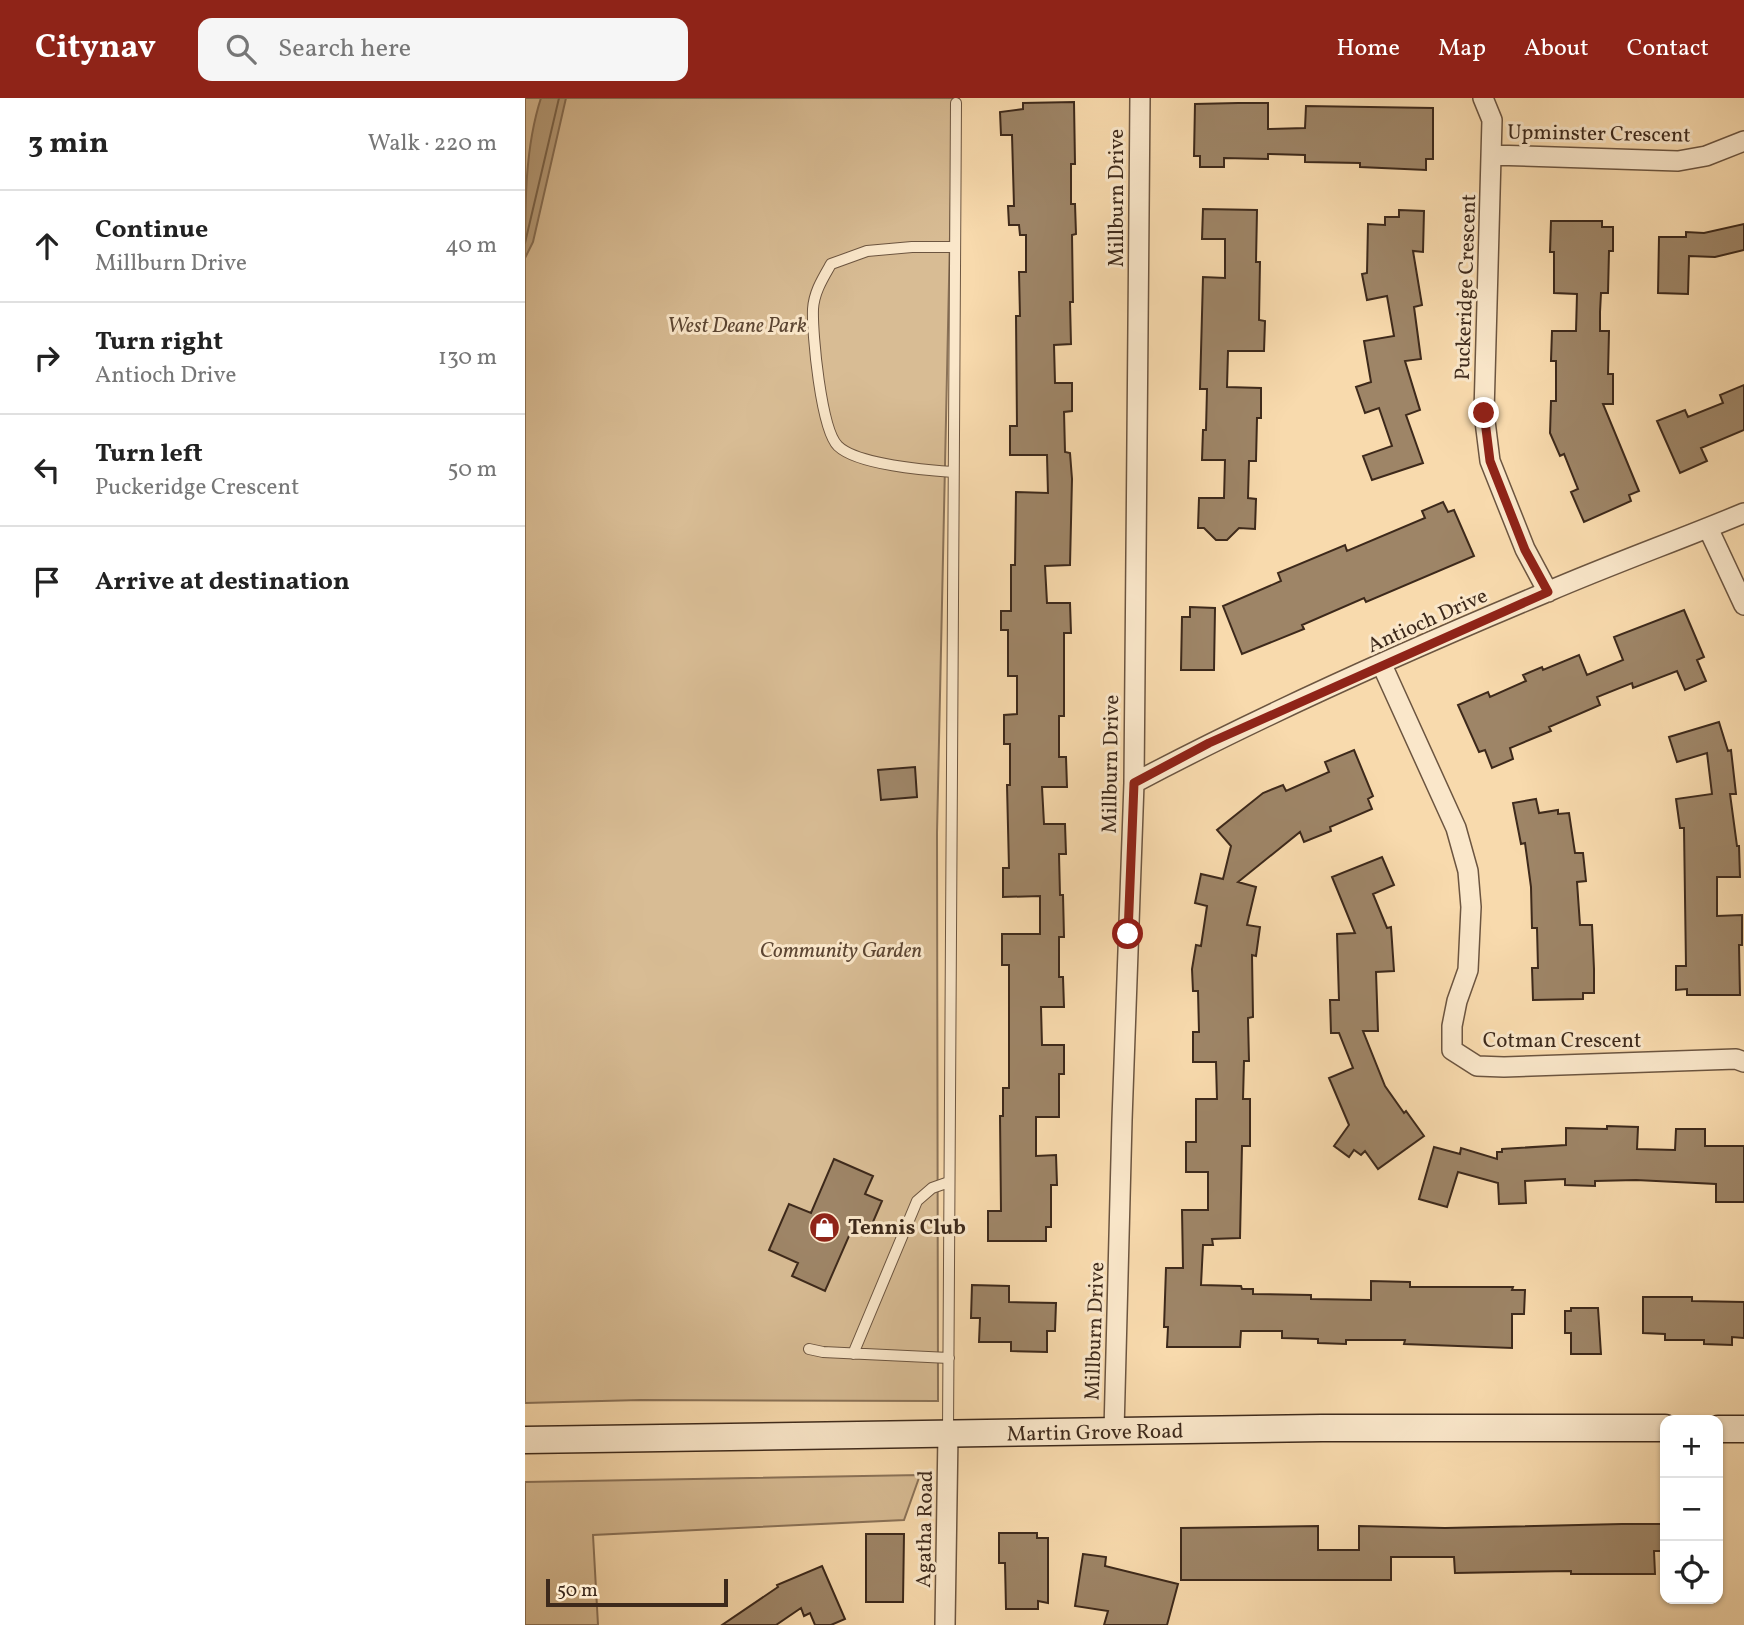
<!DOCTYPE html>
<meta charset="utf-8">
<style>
:root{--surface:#fff;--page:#f6f6f6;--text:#222;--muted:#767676;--line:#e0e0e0;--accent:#8f2418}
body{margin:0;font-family:Vollkorn,serif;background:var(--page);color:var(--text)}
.controls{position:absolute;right:21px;bottom:21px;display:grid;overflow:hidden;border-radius:14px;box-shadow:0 2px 5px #0004}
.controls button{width:63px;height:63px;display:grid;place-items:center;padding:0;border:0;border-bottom:2px solid var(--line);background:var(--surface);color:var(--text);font:35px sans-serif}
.scale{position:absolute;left:21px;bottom:18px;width:182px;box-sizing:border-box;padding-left:7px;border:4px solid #3d291b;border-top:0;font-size:19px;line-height:24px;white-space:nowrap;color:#3d291b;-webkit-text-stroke:5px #fae7ca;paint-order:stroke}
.stop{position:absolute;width:21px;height:21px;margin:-16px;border:5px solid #8f2418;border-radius:50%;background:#fff}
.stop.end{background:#8f2418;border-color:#fff;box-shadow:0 2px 7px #0008}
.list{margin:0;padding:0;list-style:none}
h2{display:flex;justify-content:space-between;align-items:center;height:91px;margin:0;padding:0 28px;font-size:30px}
h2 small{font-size:23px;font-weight:400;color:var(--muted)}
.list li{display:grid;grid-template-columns:46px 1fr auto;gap:21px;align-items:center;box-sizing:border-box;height:112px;padding:0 28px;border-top:2px solid var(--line)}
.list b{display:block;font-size:26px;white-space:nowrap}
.list p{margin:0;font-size:23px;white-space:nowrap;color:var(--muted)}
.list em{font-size:23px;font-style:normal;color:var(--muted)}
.icon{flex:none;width:38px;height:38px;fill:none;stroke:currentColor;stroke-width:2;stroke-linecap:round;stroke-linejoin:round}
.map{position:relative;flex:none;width:1219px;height:1527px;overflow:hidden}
header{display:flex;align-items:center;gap:42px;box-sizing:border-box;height:98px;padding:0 35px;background:var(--accent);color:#fff}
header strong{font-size:33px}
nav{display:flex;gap:38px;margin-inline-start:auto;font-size:24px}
.search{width:490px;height:63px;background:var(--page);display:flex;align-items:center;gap:18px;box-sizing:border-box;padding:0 24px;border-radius:14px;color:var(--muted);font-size:26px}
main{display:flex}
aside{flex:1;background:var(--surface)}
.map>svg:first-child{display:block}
.green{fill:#d8bc94;stroke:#8a7258;stroke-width:2}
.water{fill:#b89e7b;stroke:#876f55;stroke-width:2}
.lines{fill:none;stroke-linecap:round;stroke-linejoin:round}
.shore{stroke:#7a644b;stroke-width:2}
.building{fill:#9e8567;stroke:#3d291b;stroke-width:2}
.service-casing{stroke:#6c5540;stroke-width:12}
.minor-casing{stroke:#6c5540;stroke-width:22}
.secondary-casing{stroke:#3d291b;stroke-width:29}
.service{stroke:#fae7ca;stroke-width:10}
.minor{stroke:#fae7ca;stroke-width:19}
.secondary{stroke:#fae7ca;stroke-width:26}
.route{stroke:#8f2418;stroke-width:9}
.labels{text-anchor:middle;stroke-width:6;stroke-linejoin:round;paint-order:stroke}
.street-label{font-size:21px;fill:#3d291b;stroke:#fae7ca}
.park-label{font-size:21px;font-style:italic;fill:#5c4633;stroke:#fae7ca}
.poi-label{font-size:21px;font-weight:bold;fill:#3d291b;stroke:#fae7ca;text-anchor:start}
</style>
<header>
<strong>Citynav</strong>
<div class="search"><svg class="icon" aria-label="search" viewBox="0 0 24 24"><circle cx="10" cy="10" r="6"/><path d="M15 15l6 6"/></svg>Search here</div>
<nav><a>Home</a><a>Map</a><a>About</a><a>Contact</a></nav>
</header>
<main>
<aside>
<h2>3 min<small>Walk · 220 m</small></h2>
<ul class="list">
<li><svg class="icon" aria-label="ahead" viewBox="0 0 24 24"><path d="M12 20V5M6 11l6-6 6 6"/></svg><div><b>Continue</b><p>Millburn Drive</p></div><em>40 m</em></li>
<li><svg class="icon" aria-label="right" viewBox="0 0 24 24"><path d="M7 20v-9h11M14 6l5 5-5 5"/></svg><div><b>Turn right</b><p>Antioch Drive</p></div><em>130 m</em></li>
<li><svg class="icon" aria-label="left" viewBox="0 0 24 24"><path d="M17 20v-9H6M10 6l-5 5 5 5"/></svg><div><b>Turn left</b><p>Puckeridge Crescent</p></div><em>50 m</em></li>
<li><svg class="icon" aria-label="arrive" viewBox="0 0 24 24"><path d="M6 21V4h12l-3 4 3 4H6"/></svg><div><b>Arrive at destination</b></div></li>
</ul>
</aside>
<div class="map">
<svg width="1219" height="1527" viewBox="0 0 1219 1527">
<rect width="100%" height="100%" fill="#f8daad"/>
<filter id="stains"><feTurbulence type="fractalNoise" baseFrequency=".00286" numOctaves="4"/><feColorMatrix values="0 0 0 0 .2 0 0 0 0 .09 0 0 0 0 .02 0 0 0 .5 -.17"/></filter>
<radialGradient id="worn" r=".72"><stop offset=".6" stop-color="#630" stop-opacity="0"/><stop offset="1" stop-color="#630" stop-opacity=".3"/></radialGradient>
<path class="green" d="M 0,0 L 428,0 L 412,735 L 413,1303 L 115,1302 L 0,1305 Z
M 395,1377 L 379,1422 L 68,1437 L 73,1527 L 0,1527 L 0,1384 Z"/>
<path class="water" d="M 16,0 L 41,0 L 8,144 L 0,160 C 0,106 0,49 16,0 Z"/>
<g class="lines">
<path class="shore" d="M 0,145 L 34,0"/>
</g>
<path class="building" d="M 549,4 L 550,66 L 546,66 L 546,106 L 550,106 L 551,136 L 547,137 L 548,204 L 545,204 L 546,246 L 529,247 L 530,285 L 547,285 L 547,313 L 539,314 L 540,354 L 545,355 L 547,381 L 545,467 L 520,468 L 522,505 L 545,505 L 546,535 L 539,535 L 539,618 L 534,618 L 534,659 L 541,659 L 542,689 L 517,689 L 519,726 L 540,726 L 541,756 L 534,756 L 535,797 L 538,797 L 539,839 L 534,839 L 534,879 L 538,879 L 539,909 L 516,909 L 517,947 L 539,947 L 539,976 L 534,976 L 534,1019 L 511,1019 L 511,1058 L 531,1057 L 532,1087 L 526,1087 L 526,1129 L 521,1129 L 521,1143 L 463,1143 L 463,1113 L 476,1113 L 475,1018 L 478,1018 L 478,990 L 484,990 L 484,867 L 477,867 L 477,836 L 515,836 L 515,798 L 478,799 L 478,770 L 484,770 L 482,687 L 485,687 L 485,646 L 479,646 L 479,617 L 492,616 L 492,578 L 483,578 L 483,532 L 476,532 L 476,513 L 486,513 L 486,467 L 490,467 L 491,394 L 523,395 L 522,357 L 485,357 L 485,328 L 492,328 L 491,218 L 495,218 L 494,174 L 501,174 L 501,137 L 495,137 L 494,127 L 484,127 L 483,108 L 489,108 L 487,37 L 476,37 L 475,14 L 498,11 L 498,5 Z
M 713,5 L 743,5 L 743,31 L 780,30 L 781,8 L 908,10 L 908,61 L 901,61 L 901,72 L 835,69 L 835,65 L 780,64 L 780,57 L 743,56 L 743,61 L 699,60 L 699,69 L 675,69 L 675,58 L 669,58 L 670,6 Z
M 678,111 L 732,112 L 731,164 L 735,164 L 734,222 L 740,223 L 739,253 L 703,253 L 702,289 L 736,290 L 736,320 L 732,320 L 731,363 L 724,363 L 723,400 L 731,401 L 730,431 L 714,430 L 702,442 L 691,442 L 679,430 L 673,430 L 674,400 L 699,400 L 700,362 L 677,362 L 678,332 L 681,332 L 682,291 L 675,291 L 678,179 L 700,180 L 700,141 L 677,141 Z
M 874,112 L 899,113 L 898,154 L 888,153 L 897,207 L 889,209 L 896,261 L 880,263 L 895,312 L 881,317 L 898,365 L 847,382 L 838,358 L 867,348 L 854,310 L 840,315 L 831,289 L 846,284 L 839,243 L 869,238 L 862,198 L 842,202 L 837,176 L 842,175 L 843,126 L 860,127 L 860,119 L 874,119 Z
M 1026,123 L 1077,123 L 1077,129 L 1088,129 L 1088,153 L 1084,153 L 1083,195 L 1076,195 L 1075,214 L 1075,233 L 1084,233 L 1083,276 L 1088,276 L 1088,306 L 1078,306 L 1114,393 L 1104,397 L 1106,403 L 1059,424 L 1046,394 L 1053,391 L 1039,356 L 1035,358 L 1025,335 L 1026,303 L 1031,303 L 1031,263 L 1026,263 L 1027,233 L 1051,233 L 1052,196 L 1029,195 L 1029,154 L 1025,154 Z
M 1219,126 L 1219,152 L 1190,159 L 1164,158 L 1163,196 L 1133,195 L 1134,139 L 1161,139 L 1161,134 L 1179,135 Z
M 1219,287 L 1219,332 L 1176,350 L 1182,363 L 1155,375 L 1132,323 L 1160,312 L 1163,319 L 1198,305 L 1195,297 Z
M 918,404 L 923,414 L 929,412 L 949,458 L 841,504 L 839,500 L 777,527 L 779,531 L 717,556 L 698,508 L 756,483 L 753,475 L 820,447 L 822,453 L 900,420 L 897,413 Z
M 665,509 L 690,510 L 689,572 L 656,572 L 657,519 L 665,519 Z
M 1159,512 L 1179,559 L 1172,562 L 1181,583 L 1160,592 L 1152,573 L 1108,590 L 1107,585 L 1072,599 L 1075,607 L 1024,629 L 1026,633 L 985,650 L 988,661 L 967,670 L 960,652 L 954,654 L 933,607 L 963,594 L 965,599 L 1001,583 L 998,577 L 1017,569 L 1018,572 L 1054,557 L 1062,577 L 1098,562 L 1089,539 Z
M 1194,624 L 1203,653 L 1206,652 L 1211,696 L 1205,696 L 1212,748 L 1214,748 L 1215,779 L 1192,779 L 1192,818 L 1217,817 L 1217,847 L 1214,847 L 1215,897 L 1162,897 L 1162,891 L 1151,892 L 1151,868 L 1161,868 L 1159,730 L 1155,730 L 1151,701 L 1187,696 L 1182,655 L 1152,664 L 1144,639 Z
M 829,652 L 848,698 L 843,701 L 847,711 L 805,729 L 806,733 L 779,744 L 775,734 L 713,784 L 731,789 L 722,827 L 735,829 L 731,858 L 727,857 L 728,919 L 723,920 L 724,963 L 719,963 L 718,1001 L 725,1001 L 725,1048 L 717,1048 L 715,1140 L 687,1141 L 688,1147 L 678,1147 L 676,1187 L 716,1188 L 717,1191 L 728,1191 L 728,1196 L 786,1197 L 786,1201 L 846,1202 L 846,1183 L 885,1184 L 885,1189 L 988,1189 L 987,1192 L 1000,1192 L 999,1216 L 987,1216 L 987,1250 L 879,1246 L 880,1242 L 821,1242 L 821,1246 L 793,1245 L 793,1241 L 757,1240 L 757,1233 L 716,1233 L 715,1249 L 642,1249 L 643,1229 L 639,1229 L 641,1170 L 658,1170 L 657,1112 L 683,1112 L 683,1074 L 661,1074 L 661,1044 L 671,1044 L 671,1001 L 692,1001 L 691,964 L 668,964 L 668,934 L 674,934 L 673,893 L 668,893 L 667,871 L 671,847 L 676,848 L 682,808 L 670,805 L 676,776 L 698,781 L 706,748 L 692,732 L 738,695 L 758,687 L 761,693 L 804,674 L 800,664 Z
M 390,669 L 392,699 L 356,702 L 353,672 Z
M 1011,701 L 1014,715 L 1033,712 L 1033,716 L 1044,715 L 1050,755 L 1058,755 L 1061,783 L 1052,784 L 1055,827 L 1067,827 L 1069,871 L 1069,895 L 1058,895 L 1058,901 L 1008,902 L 1007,870 L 1013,870 L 1012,830 L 1007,830 L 1006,789 L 1000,745 L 996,746 L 988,705 Z
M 857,759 L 869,787 L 848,796 L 862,830 L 866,829 L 869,873 L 851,874 L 853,933 L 838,933 L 860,988 L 879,1015 L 881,1013 L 899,1038 L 853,1071 L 840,1053 L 836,1057 L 829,1052 L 824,1059 L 809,1048 L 824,1027 L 804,980 L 828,970 L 814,935 L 806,935 L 805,902 L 814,902 L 812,836 L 830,835 L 807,779 Z
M 1082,1028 L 1113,1029 L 1112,1051 L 1150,1052 L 1151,1031 L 1180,1031 L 1180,1048 L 1219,1048 L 1219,1104 L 1191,1104 L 1191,1086 L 1111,1082 L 1070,1083 L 1070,1088 L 1040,1087 L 1040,1081 L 1000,1083 L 1001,1105 L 974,1106 L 973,1085 L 933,1074 L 922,1109 L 894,1101 L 909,1049 L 935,1056 L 936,1050 L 972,1061 L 972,1054 L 977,1054 L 977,1051 L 1041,1047 L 1041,1030 L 1082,1031 Z
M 309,1061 L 348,1078 L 340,1096 L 357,1103 L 342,1138 L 327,1131 L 300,1193 L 267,1178 L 273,1165 L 244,1152 L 264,1106 L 286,1115 Z
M 447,1187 L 484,1188 L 484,1204 L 531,1205 L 530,1233 L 522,1233 L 522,1254 L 486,1253 L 486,1244 L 454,1244 L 455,1220 L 446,1220 Z
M 1118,1199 L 1167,1199 L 1167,1203 L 1219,1204 L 1219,1240 L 1207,1239 L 1207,1247 L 1179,1246 L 1179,1242 L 1140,1242 L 1140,1236 L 1118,1235 Z
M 1046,1210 L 1073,1210 L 1076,1256 L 1046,1256 L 1046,1235 L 1040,1235 L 1040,1213 L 1046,1213 Z
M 1097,1426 L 1140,1426 L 1140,1453 L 1129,1453 L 1130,1476 L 1046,1476 L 1046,1473 L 930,1475 L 929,1459 L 866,1459 L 866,1482 L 656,1482 L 656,1430 L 793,1428 L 793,1452 L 834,1452 L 834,1428 L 920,1430 Z
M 474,1435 L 512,1435 L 512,1440 L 523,1440 L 523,1505 L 513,1503 L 513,1511 L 481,1511 L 480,1465 L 474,1465 Z
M 341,1436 L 379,1436 L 378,1504 L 341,1504 Z
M 558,1456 L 581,1459 L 580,1468 L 653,1486 L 642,1527 L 579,1527 L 583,1513 L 550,1508 Z
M 297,1468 L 320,1521 L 306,1527 L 290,1527 L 285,1515 L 279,1518 L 276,1510 L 251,1527 L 197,1527 L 253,1489 L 252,1487 Z"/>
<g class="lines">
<defs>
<path id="service" d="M 428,374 C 401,372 333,367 313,348 C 296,332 287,235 288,211 C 289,194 298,180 306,166 L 342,153 L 387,149 L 430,149
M 284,1251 L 298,1254 L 424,1260
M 328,1256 L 392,1103 L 407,1090 L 424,1084
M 423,1334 L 431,5"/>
<path id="minor" d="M 958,0 L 967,22 L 959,315 L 965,363 L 1000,451 L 1023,494
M 967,57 L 1153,63 L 1181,58 L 1219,43
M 1183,430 L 1219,507
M 857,567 L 931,730 L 943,773 L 946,809 L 943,872 L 932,903 L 927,928 L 927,952 L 952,968 L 979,969 L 1211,961 L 1219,964
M 609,685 C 743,614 883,552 1022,494 C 1087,466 1154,442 1219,415
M 589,1333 L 597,1022 L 609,685 L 615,0
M 420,1527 L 423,1336"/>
<path id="secondary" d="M 1193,1331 L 1219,1331
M 0,1342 L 797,1330 L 1140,1330"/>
</defs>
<use href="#service" class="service-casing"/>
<use href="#minor" class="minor-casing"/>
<use href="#secondary" class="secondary-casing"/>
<use href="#service" class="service"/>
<use href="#minor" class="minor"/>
<use href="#secondary" class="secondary"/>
</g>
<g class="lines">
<path class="route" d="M 603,836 L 609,685 L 684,645 L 1023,494 L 1000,452 L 965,363 L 959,315"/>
</g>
<defs>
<symbol id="shop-disc" viewBox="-11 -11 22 22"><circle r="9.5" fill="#8f2418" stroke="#fae7ca"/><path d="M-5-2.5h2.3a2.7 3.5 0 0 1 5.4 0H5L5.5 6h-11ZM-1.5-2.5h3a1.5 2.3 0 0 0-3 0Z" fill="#fff"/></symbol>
</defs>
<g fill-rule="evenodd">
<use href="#shop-disc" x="282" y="1112" width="35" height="35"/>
</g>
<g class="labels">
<g class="street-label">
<text transform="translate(1074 35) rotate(1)" y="7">Upminster Crescent</text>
<text transform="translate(591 100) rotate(-90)" y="7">Millburn Drive</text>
<text transform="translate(940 189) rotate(-88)" y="7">Puckeridge Crescent</text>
<text transform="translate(902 522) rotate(-24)" y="7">Antioch Drive</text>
<text transform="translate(585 666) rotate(-89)" y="7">Millburn Drive</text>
<text x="1037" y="949">Cotman Crescent</text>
<text transform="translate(569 1233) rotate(-88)" y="7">Millburn Drive</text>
<text transform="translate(570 1334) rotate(-1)" y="7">Martin Grove Road</text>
<text transform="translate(399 1431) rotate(-89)" y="7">Agatha Road</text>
</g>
<g class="park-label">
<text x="212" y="234">West Deane Park</text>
<text x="316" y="859">Community Garden</text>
</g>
<g class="poi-label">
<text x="323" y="1136">Tennis Club</text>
</g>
</g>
<rect width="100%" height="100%" filter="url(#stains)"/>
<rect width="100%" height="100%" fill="url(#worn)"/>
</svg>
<div class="controls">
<button>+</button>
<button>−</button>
<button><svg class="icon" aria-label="locate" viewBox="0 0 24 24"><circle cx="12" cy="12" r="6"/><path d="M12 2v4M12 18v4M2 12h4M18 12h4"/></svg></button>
</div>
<div class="scale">50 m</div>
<div class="stop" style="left:603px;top:836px"></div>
<div class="stop end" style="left:959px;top:315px"></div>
</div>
</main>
